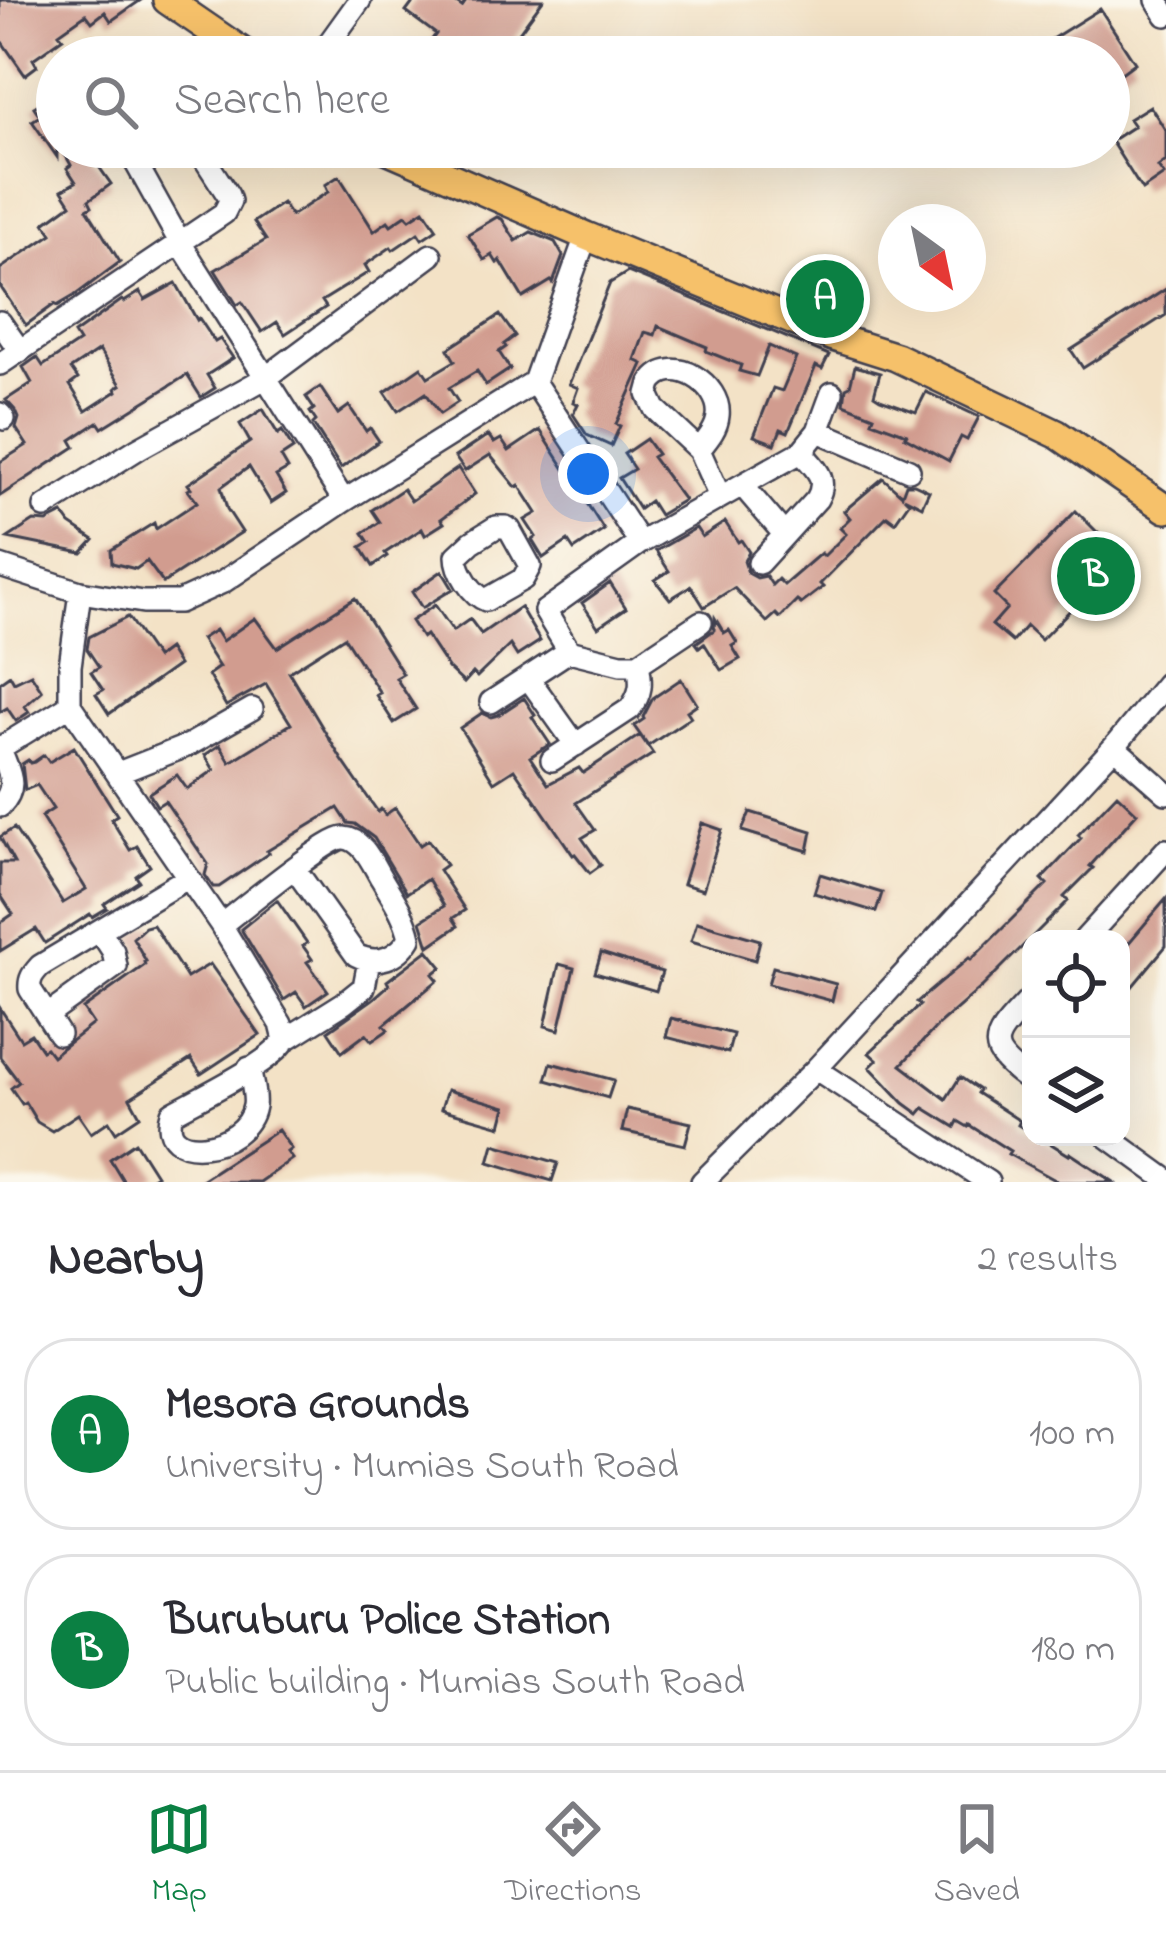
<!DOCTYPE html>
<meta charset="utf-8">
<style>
:root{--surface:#fff;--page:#f2f2f3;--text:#2b2b33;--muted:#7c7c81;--line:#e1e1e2;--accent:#0b8043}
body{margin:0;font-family:"Indie Flower",sans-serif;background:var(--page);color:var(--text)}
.controls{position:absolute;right:36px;bottom:36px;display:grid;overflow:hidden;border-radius:24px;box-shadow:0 12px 48px #0002}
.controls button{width:108px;height:108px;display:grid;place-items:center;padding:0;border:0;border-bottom:3px solid var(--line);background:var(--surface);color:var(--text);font:60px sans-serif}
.compass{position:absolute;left:878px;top:204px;width:108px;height:108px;border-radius:50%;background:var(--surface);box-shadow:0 12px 48px #0002;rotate:147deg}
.you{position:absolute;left:588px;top:474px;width:42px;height:42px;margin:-30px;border:9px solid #fff;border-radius:50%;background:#1a73e8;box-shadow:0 0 0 18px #1a73e833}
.badge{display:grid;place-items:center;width:78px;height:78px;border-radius:50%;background:var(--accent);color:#fff;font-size:39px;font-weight:700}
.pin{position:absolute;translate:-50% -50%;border:6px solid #fff;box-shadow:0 3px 12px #0006}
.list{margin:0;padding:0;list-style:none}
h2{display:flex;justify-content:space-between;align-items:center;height:156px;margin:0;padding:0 48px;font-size:51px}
h2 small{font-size:39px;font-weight:400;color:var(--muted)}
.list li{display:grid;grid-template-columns:78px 1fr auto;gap:36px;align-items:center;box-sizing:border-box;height:192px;margin:0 24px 24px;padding:0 24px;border:3px solid var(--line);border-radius:48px}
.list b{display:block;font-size:45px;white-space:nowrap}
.list p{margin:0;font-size:39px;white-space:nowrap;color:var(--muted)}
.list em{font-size:39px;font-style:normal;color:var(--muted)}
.icon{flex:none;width:66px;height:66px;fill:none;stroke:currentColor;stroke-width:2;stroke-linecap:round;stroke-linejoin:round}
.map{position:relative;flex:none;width:1166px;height:1182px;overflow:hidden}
.search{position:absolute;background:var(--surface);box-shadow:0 12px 48px #0002;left:36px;right:36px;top:36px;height:132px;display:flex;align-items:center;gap:30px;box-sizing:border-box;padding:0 42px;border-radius:66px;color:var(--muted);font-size:45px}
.sheet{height:588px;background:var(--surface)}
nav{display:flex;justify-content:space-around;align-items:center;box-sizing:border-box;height:168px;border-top:3px solid var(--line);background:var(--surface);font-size:33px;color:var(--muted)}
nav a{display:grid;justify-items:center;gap:6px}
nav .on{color:var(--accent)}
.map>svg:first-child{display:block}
.building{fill:#d19c8f;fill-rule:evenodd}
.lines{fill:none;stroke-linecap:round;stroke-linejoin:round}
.minor-casing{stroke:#413f50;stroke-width:26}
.major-casing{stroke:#413f50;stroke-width:32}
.minor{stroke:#fff;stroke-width:21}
.major{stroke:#f6c16b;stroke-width:27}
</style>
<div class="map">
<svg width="1166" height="1182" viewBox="0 0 1166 1182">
<rect width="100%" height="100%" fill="#fbf7ec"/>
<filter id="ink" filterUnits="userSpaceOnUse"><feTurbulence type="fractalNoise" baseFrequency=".00833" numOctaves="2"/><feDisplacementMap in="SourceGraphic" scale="24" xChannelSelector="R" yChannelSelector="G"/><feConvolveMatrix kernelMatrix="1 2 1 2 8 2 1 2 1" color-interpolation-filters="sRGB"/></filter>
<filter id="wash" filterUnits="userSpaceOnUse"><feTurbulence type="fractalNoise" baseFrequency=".004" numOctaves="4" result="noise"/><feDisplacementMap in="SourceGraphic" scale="48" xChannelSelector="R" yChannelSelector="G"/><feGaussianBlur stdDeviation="2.7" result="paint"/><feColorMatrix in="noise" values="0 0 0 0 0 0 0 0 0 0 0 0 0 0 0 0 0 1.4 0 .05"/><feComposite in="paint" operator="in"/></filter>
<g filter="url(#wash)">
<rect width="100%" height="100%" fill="#f3e2c6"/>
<g id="blocks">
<path class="building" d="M 0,0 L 141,0 L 111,21 L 105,12 L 92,22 L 86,14 L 59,33 L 63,38 L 33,59 L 37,66 L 25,75 L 0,39 Z
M 415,0 L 452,0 L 462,7 L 467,0 L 543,0 L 512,42 L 533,57 L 419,57 L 436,34 L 406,12 Z
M 1100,9 L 1135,63 L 1120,74 L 1115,66 L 1109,70 L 1109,57 L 1046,57 L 1039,47 Z
M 57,93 L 57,157 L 32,121 L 40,116 L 34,107 Z
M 1150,106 L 1166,131 L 1166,161 L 1158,167 L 1164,175 L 1142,190 L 1111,141 L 1134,126 L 1129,119 Z
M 61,147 L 85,147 L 111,184 L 89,200 L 92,206 L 87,209 L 120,262 L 74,296 L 57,306 L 55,304 L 26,325 L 0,286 L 0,269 L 52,234 L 45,223 L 71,204 L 62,190 L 76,182 L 67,168 L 71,165 Z
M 339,176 L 374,231 L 388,221 L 391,225 L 406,215 L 410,219 L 424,210 L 437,229 L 422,239 L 418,233 L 393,250 L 391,247 L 365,265 L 369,272 L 322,301 L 326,307 L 285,334 L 277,322 L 262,332 L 242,302 L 237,305 L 215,270 L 266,240 L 254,222 L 282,203 L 291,216 L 328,192 L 325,185 Z
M 497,217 L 502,219 L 516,241 L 531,232 L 555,242 L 563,256 L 553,283 L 551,281 L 523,298 L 500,260 L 497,263 L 492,255 L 484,260 L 468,234 Z
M 628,272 L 829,355 L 822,369 L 816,366 L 788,432 L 781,429 L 775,444 L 754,436 L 773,388 L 782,391 L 796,358 L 769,346 L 757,376 L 739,371 L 741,365 L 706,351 L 707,347 L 658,326 L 655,335 L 645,332 L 635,360 L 643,364 L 616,424 L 620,426 L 611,446 L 587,435 L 573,414 L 578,404 L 573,402 L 578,388 L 569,384 L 610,283 Z
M 176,283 L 197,320 L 199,318 L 215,342 L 220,339 L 233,358 L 207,375 L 215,388 L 201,397 L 187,375 L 102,428 L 98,422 L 71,440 L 75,447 L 0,496 L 0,462 L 27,445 L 16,428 L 19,418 L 16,411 L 6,400 L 32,383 L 23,367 L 37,357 L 43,366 L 79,342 L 74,334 L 122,300 L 124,302 L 140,292 L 145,300 ZM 99,350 L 121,385 L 116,388 L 117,391 L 86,411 L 70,385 L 78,379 L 71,369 Z
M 1166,289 L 1166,315 L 1083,368 L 1071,350 Z
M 500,315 L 515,336 L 504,344 L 506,347 L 499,352 L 510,369 L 486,385 L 477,371 L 449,388 L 458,402 L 440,414 L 426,393 L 398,411 L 385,392 L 421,367 L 428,377 L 455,361 L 448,349 Z
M 855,366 L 880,373 L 874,395 L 880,399 L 916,412 L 926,392 L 979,417 L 967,440 L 961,437 L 949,461 L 905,437 L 907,434 L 872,421 L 874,416 L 844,404 L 846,388 L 850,386 Z
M 320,387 L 338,414 L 349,406 L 366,431 L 370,428 L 379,441 L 341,468 L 313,424 L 316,421 L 310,412 L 314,409 L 306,397 Z
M 263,409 L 278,434 L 282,431 L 293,449 L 281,457 L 288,469 L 276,476 L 286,493 L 271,503 L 249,467 L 221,487 L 227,509 L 242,532 L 163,583 L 147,561 L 136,569 L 112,563 L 111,550 L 154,523 L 156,529 L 197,502 L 188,490 L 191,488 L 188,484 L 250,442 L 240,424 Z
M 540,430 L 604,530 L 574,550 L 568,541 L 543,558 L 532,540 L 536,537 L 525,520 L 537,513 L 519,485 L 516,487 L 490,455 L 465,471 L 455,457 L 488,435 L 494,443 L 501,439 L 509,451 Z
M 646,439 L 657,454 L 652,457 L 684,500 L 659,515 L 650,501 L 639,509 L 619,478 L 634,469 L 624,454 Z
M 458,468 L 475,494 L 441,519 L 444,523 L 425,535 L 422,529 L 385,553 L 387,556 L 373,566 L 361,547 L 369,542 L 363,533 L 380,522 L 372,510 L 403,489 L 411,501 Z
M 883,478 L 902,495 L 906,484 L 914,484 L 929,491 L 922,506 L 904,497 L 909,502 L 895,522 L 887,516 L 820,584 L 823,587 L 801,604 L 797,601 L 780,618 L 776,614 L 767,622 L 734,588 L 704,607 L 691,586 L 670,599 L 655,580 L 669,571 L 656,551 L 696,528 L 702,537 L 725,522 L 738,542 L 741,540 L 749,552 L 744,561 L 748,573 L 757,578 L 766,576 L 772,585 L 778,579 L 784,585 L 821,553 L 824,556 L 846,534 L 840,528 L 850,518 L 844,511 Z
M 1076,511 L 1122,557 L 1041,640 L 1026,626 L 1012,642 L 992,625 L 1007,608 L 994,595 Z
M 63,514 L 70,524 L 94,540 L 82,553 L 8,538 L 34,521 L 47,522 Z
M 442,571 L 453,589 L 422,608 L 412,592 Z
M 610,583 L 626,608 L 598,627 L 582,603 Z
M 355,598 L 403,674 L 396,678 L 416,709 L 394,723 L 376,695 L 380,693 L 344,637 L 289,672 L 342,760 L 378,812 L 381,809 L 385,815 L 395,808 L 420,845 L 428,840 L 446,865 L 439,870 L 465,910 L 453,918 L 458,926 L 429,946 L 421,921 L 444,906 L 428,879 L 407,893 L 374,838 L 355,824 L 348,823 L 338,808 L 267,851 L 269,853 L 219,887 L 213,887 L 205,875 L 208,864 L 165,801 L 157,806 L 149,793 L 177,775 L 187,789 L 214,770 L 205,755 L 220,745 L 230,762 L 291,724 L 266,684 L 226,706 L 208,675 L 219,667 L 201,639 L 215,630 L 222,641 L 255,618 L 277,648 Z
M 435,605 L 453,631 L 470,619 L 481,634 L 520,607 L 540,641 L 517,656 L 510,645 L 477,677 L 473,673 L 464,683 L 448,668 L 426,635 L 422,638 L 411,621 Z
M 128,617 L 156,658 L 168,649 L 178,665 L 109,714 L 96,694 L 103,690 L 91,672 L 99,667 L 87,649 L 89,637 Z
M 715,618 L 724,633 L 729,630 L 737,643 L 732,646 L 740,659 L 721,670 L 704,643 L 699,647 L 696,643 L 714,630 Z
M 31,674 L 42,691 L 25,706 L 29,712 L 16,721 L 7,708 L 0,712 L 0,682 L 10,675 L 14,682 Z
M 681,679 L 697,704 L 687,711 L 691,717 L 648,746 L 634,726 L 644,719 L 643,717 L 653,698 Z
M 524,698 L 535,715 L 532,717 L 550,744 L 530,757 L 548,784 L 579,768 L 583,773 L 640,735 L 653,754 L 576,803 L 595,830 L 582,838 L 601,865 L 590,873 L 575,854 L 573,855 L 514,769 L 494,782 L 460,728 L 482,713 L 491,717 L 498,715 Z
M 74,747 L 117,815 L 111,819 L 130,850 L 137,846 L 150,866 L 136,876 L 139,881 L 104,904 L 107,908 L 92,917 L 90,914 L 45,943 L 36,929 L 0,951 L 0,923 L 13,914 L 0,894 L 0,863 L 14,863 L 0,837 L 14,828 L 63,903 L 86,889 L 41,817 L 53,809 L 37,785 L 25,790 L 22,764 L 28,760 L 30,763 L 34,762 L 44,755 L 49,762 Z
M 1117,794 L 1137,813 L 1090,866 L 1093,868 L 1064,897 L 1068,901 L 982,987 L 937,1026 L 901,1065 L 946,1099 L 960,1077 L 979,1090 L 977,1093 L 1020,1121 L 1018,1125 L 1031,1133 L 1031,1137 L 1040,1137 L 1069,1155 L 1070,1153 L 1114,1182 L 1059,1182 L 1008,1154 L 1010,1151 L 969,1125 L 968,1127 L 958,1121 L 955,1127 L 924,1108 L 919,1114 L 904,1103 L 870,1067 L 877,1060 L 869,1053 L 920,1005 L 917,1002 L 969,958 L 971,960 L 1047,884 L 1042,879 L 1081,838 L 1078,835 Z
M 750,812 L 812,831 L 808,851 L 742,831 Z
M 702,823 L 722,830 L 703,890 L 683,884 Z
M 820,874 L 882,893 L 876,912 L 814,893 Z
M 1166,899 L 1166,946 L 1121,1000 L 1121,952 Z
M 277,900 L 307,943 L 303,946 L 312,959 L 307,962 L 328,991 L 306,1006 L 296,992 L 284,1000 L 241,929 Z
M 697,922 L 760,940 L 755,960 L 691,941 Z
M 153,925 L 187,978 L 210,964 L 260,1035 L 201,1074 L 191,1059 L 130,1098 L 140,1116 L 116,1132 L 109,1121 L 91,1133 L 78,1114 L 52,1131 L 37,1122 L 25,1102 L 22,1104 L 11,1088 L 19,1082 L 0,1057 L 0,1008 L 21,1040 L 31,1034 L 42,1050 L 46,1048 L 52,1056 L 93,1024 L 83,1009 L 145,965 L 144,962 L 146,961 L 133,938 L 145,927 Z
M 428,950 L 442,967 L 433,974 L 438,980 L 384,1025 L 388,1030 L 372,1041 L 366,1034 L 342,1052 L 328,1031 L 373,999 L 389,985 L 387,981 Z
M 601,953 L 662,972 L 656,991 L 595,973 Z
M 559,964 L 574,968 L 559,1030 L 545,1026 Z
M 773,967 L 836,984 L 832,1001 L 768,984 Z
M 671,1018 L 733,1034 L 728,1053 L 666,1037 Z
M 551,1063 L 614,1080 L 608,1098 L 546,1080 Z
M 447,1090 L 506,1107 L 501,1126 L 441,1109 Z
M 627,1109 L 691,1123 L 685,1145 L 622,1131 Z
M 278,1130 L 291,1149 L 287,1152 L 292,1159 L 259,1182 L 198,1182 Z
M 135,1142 L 156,1175 L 145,1182 L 124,1182 L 110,1159 Z
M 494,1144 L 558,1163 L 552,1181 L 489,1162 Z"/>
</g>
</g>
<g filter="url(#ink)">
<use href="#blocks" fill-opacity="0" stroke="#413f50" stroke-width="3"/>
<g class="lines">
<defs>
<path id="minor" d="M 1157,0 L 1166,15
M 319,57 L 360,0
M 127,147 L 181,244 L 344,501
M 0,322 L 20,351
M 0,364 L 224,213 L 230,201 L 228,195 L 197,147
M 534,382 L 640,543 L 742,485 L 784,534
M 0,414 L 4,419
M 818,431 L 909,470
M 699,450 C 707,440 717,429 718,416 C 722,384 671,352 651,383 L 648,394 L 655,409 L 699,450 L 720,497
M 742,485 L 801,452 L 818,431 L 832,393
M 45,507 L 139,448 L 267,377 L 431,255
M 496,527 L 506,527 L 510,530 L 530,566 L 523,579 L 486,600 C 472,595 457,571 457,556 L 472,542 Z
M 640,543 L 545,611 L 569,651 L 621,664 L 638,664 L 701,622
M 759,563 L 817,499 C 829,478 815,468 801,452
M 0,566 L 80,592 L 143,602 L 179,602 L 223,582 L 344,501 L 534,382 L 586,236
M 80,592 L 70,666 L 70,705 L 221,925 L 281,1024 L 285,1040 C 270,1064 200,1097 172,1113 C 156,1164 246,1152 254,1106 C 256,1095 251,1080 249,1068
M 529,679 L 576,745
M 491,702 L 569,651
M 1114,747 L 1166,793
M 552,760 L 630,709 C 642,693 642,683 638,664
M 118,773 L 189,745 L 252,709
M 0,806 C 20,786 8,772 0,748 L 70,705
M 221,925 C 239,911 329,837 344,838 C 363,839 373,865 381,878 C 393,898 405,915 410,938 C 398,958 377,966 356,955 L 295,869
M 1085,939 L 1166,850
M 1031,998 C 994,1039 979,1045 1031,1082
M 48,1015 L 116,966 L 113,951 L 100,931
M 59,1034 L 30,989 C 29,978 33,974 40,966 L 187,878
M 285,1040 L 344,1003 L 364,987 L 369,961
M 816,1069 L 988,1182
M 1108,1137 L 1166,1179
M 702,1182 L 816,1069 L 1114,747 L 1166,684"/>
<path id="major" d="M 167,0 L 250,57
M 382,147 L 586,236 L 833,337 L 896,357 L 1057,434 L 1166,509"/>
</defs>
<use href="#minor" class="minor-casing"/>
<use href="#major" class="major-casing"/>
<use href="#minor" class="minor"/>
<use href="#major" class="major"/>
</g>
</g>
</svg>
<div class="controls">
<button><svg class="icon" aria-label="locate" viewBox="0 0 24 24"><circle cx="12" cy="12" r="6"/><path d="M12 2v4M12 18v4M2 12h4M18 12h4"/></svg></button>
<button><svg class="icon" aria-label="layers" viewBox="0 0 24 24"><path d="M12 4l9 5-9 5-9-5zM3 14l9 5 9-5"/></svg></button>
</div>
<svg class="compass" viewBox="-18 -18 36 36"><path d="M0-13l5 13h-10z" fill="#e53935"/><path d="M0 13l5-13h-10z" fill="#7c7c81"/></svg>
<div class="you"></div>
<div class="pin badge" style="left:825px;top:299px">A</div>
<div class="pin badge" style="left:1096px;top:576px">B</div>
<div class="search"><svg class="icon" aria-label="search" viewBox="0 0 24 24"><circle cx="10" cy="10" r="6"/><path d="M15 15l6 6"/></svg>Search here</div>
</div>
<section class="sheet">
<h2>Nearby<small>2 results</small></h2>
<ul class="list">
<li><span class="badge">A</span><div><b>Mesora Grounds</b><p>University · Mumias South Road</p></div><em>100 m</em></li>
<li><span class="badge">B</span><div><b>Buruburu Police Station</b><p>Public building · Mumias South Road</p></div><em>180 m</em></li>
</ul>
</section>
<nav>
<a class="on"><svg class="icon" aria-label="map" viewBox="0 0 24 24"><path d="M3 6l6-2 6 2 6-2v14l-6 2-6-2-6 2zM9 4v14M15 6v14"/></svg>Map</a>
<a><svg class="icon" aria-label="directions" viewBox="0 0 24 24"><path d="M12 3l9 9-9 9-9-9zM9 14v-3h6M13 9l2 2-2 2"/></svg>Directions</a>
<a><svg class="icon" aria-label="saved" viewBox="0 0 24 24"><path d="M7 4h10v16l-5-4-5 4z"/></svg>Saved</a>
</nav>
